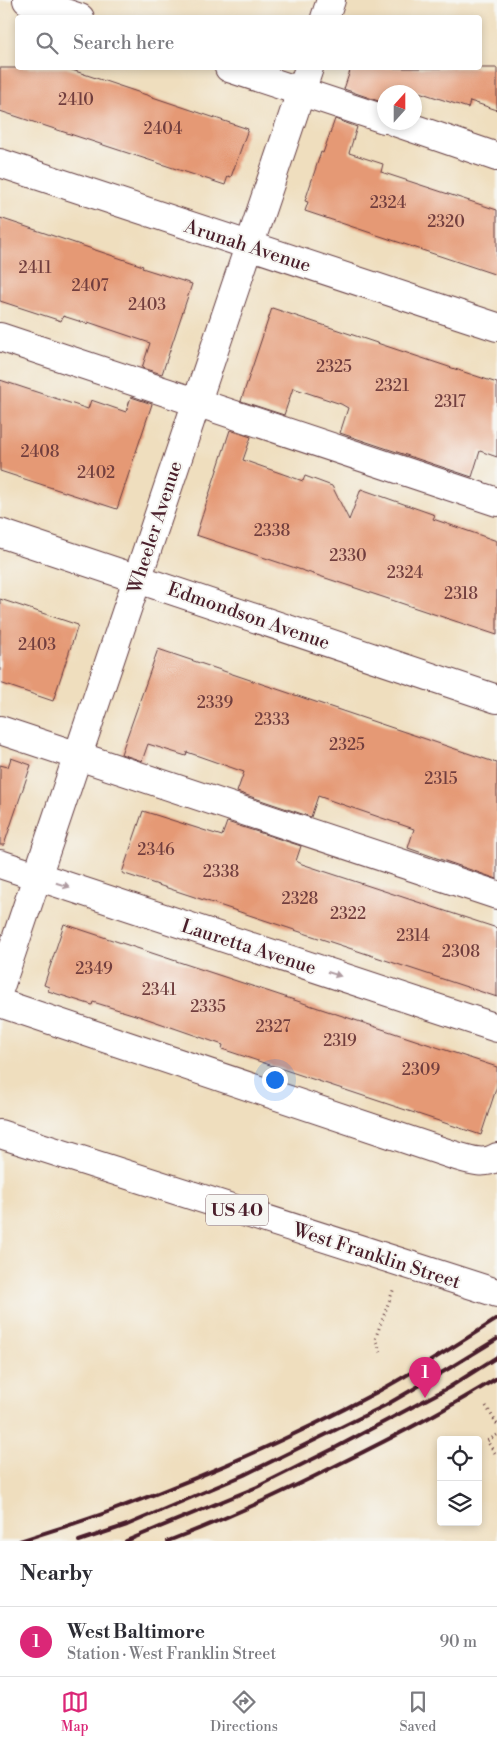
<!DOCTYPE html>
<meta charset="utf-8">
<style>
:root{--surface:#fff;--page:#f7f7f7;--text:#2b2b33;--muted:#7c7c81;--line:#e1e1e2;--accent:#db2777}
body{margin:0;font-family:"Libre Bodoni",serif;background:var(--page);color:var(--text)}
.controls{position:absolute;right:15px;bottom:15px;display:grid;overflow:hidden;border-radius:5px;box-shadow:0 2px 8px #0003}
.controls button{width:45px;height:45px;display:grid;place-items:center;padding:0;border:0;border-bottom:1px solid var(--line);background:var(--surface);color:var(--text);font:25px sans-serif}
.compass{position:absolute;left:377px;top:85px;width:45px;height:45px;border-radius:50%;background:var(--surface);box-shadow:0 2px 8px #0003;rotate:21deg}
.you{position:absolute;left:274px;top:1079px;width:18px;height:18px;margin:-12px;border:4px solid #fff;border-radius:50%;background:#1a73e8;box-shadow:0 0 0 8px #1a73e833}
.badge{display:grid;place-items:center;width:32px;height:32px;border-radius:50%;background:var(--accent);color:#fff;font-size:16px;font-weight:700}
.pin{position:absolute;translate:-50% -41px;filter:drop-shadow(0 1px 2px #0008)}
.pin::after{content:'';position:absolute;top:26px;width:18px;height:15px;background:inherit;clip-path:polygon(0 0,100% 0,50% 100%)}
.list{margin:0;padding:0;list-style:none}
h2{display:flex;justify-content:space-between;align-items:center;height:65px;margin:0;padding:0 20px;font-size:21px}
h2 small{font-size:16px;font-weight:400;color:var(--muted)}
.list li{display:grid;grid-template-columns:32px 1fr auto;gap:15px;align-items:center;box-sizing:border-box;height:70px;padding:0 20px;border-top:1px solid var(--line)}
.list b{display:block;font-size:19px;white-space:nowrap}
.list p{margin:0;font-size:16px;white-space:nowrap;color:var(--muted)}
.list em{font-size:16px;font-style:normal;color:var(--muted)}
.icon{flex:none;width:28px;height:28px;fill:none;stroke:currentColor;stroke-width:2;stroke-linecap:round;stroke-linejoin:round}
.map{position:relative;flex:none;width:497px;height:1541px;overflow:hidden}
.search{position:absolute;background:var(--surface);box-shadow:0 2px 8px #0003;left:15px;right:15px;top:15px;height:55px;display:flex;align-items:center;gap:12px;box-sizing:border-box;padding:0 18px;border-radius:5px;color:var(--muted);font-size:19px}
.sheet{height:135px;background:var(--surface)}
nav{display:flex;justify-content:space-around;align-items:center;box-sizing:border-box;height:70px;border-top:1px solid var(--line);background:var(--surface);font-size:14px;color:var(--muted)}
nav a{display:grid;justify-items:center;gap:2px}
nav .on{color:var(--accent)}
.map>svg:first-child{display:block}
.building{fill:#e59975}
.lines{fill:none;stroke-linecap:round;stroke-linejoin:round}
.minor-casing{stroke:#633c41;stroke-width:30}
.major-casing{stroke:#633c41;stroke-width:30}
.path{stroke:#633c41;stroke-width:3;stroke-dasharray:1 4;stroke-linecap:butt}
.minor{stroke:#fff;stroke-width:28}
.major{stroke:#fff;stroke-width:28}
.rail{stroke:#4a1f2b;stroke-width:4}
.oneway{fill:#ae9aa0}
.labels{text-anchor:middle;stroke-width:4;stroke-linejoin:round;paint-order:stroke}
.number-label{font-size:16px;fill:#713e3e}
.shield{fill:#f6f6f2;stroke:#7e6067;stroke-width:1}
.shield-label{font-size:18px;font-weight:bold;fill:#4a1f2b}
.street-label{font-size:19px;fill:#4a1f2b;stroke:#f6f6f2}
</style>
<div class="map">
<svg width="497" height="1541" viewBox="0 0 497 1541">
<rect width="100%" height="100%" fill="#f6f6f2"/>
<filter id="ink" filterUnits="userSpaceOnUse"><feTurbulence type="fractalNoise" baseFrequency=".02" numOctaves="2"/><feDisplacementMap in="SourceGraphic" scale="10" xChannelSelector="R" yChannelSelector="G"/><feConvolveMatrix kernelMatrix="1 2 1 2 8 2 1 2 1" color-interpolation-filters="sRGB"/></filter>
<filter id="wash" filterUnits="userSpaceOnUse"><feTurbulence type="fractalNoise" baseFrequency=".0096" numOctaves="4" result="noise"/><feDisplacementMap in="SourceGraphic" scale="20" xChannelSelector="R" yChannelSelector="G"/><feGaussianBlur stdDeviation="1.12" result="paint"/><feColorMatrix in="noise" values="0 0 0 0 0 0 0 0 0 0 0 0 0 0 0 0 0 1.4 0 .05"/><feComposite in="paint" operator="in"/></filter>
<g filter="url(#wash)">
<rect width="100%" height="100%" fill="#efdebe"/>
<g id="blocks">
<path class="building" d="M 0,68 L 66,68 L 248,129 L 231,177 L 228,176 L 225,185 L 0,111 Z
M 351,68 L 497,68 L 497,110 L 470,101 L 468,108 L 419,92 L 384,92 L 384,103 L 344,89 Z
M 335,119 L 357,127 L 349,153 L 383,164 L 381,172 L 497,210 L 497,275 L 305,211 L 308,202 L 305,201 L 321,152 L 323,153 Z
M 0,218 L 143,266 L 142,268 L 192,284 L 162,374 L 142,368 L 150,343 L 88,322 L 88,324 L 63,316 L 61,321 L 0,301 Z
M 272,308 L 497,383 L 497,457 L 480,451 L 472,477 L 340,433 L 348,408 L 341,404 L 293,388 L 284,415 L 241,401 Z
M 0,380 L 88,409 L 91,400 L 126,412 L 131,397 L 152,404 L 117,509 L 0,471 Z
M 230,430 L 251,437 L 243,460 L 303,481 L 305,476 L 332,486 L 349,520 L 361,489 L 435,515 L 433,519 L 497,541 L 497,635 L 196,535 Z
M 0,599 L 78,625 L 53,701 L 0,683 Z
M 158,649 L 497,763 L 497,879 L 408,848 L 414,829 L 338,803 L 318,796 L 311,817 L 237,792 L 244,772 L 187,752 L 186,756 L 148,744 L 142,761 L 121,754 Z
M 11,758 L 31,765 L 4,845 L 0,845 L 0,765 L 8,767 Z
M 143,811 L 222,836 L 227,822 L 301,846 L 296,861 L 302,864 L 497,928 L 497,997 L 122,873 Z
M 64,924 L 497,1067 L 497,1086 L 481,1135 L 222,1049 L 223,1045 L 142,1017 L 93,1002 L 92,1005 L 48,991 L 49,987 L 44,985 Z"/>
</g>
</g>
<g filter="url(#ink)">
<use href="#blocks" fill-opacity="0" stroke="#633c41" stroke-width="1"/>
<g class="lines">
<defs>
<path id="minor" d="M 27,0 L 80,18
M 325,18 L 331,0
M 229,68 L 384,119
M 395,122 L 497,157
M 0,163 L 497,327
M 0,337 L 497,502
M 0,730 L 497,895
M 0,864 L 497,1028
M 0,987 L 309,68
M 0,1003 L 453,1155 C 467,1159 484,1166 497,1157"/>
<path id="major" d="M 0,533 L 497,699
M 0,1134 L 497,1293"/>
</defs>
<use href="#minor" class="minor-casing"/>
<use href="#major" class="major-casing"/>
<path class="path" d="M 381,1352 L 375,1339 L 394,1288
M 486,1406 L 497,1424
M 497,1435 L 487,1441 L 497,1456"/>
<use href="#minor" class="minor"/>
<use href="#major" class="major"/>
<path class="rail" d="M 20,1541 C 53,1530 88,1520 121,1507 C 208,1475 295,1436 377,1392 C 418,1370 458,1344 497,1319
M 79,1541 L 127,1525 L 244,1475 L 386,1405 L 448,1369 L 497,1339
M 126,1541 L 257,1487 L 333,1449 L 448,1388 L 497,1357
M 168,1541 C 226,1519 282,1493 337,1465 C 392,1438 446,1410 497,1378"/>
</g>
<defs><path id="oneway-solid" d="M-6-.8H1V-3.2L6.5 0L1 3.2V.8H-6Z" transform="scale(1.25)"/></defs>
<g class="oneway">
<use href="#oneway-solid" transform="translate(63 885) rotate(18)"/>
<use href="#oneway-solid" transform="translate(334 974) rotate(18)"/>
</g>
</g>
<g class="labels">
<g class="number-label">
<text x="76" y="105">2410</text>
<text x="163" y="134">2404</text>
<text x="388" y="208">2324</text>
<text x="446" y="227">2320</text>
<text x="35" y="273">2411</text>
<text x="90" y="291">2407</text>
<text x="147" y="310">2403</text>
<text x="334" y="372">2325</text>
<text x="392" y="391">2321</text>
<text x="450" y="407">2317</text>
<text x="40" y="457">2408</text>
<text x="96" y="478">2402</text>
<text x="272" y="536">2338</text>
<text x="348" y="561">2330</text>
<text x="405" y="578">2324</text>
<text x="461" y="599">2318</text>
<text x="37" y="650">2403</text>
<text x="215" y="708">2339</text>
<text x="272" y="725">2333</text>
<text x="347" y="750">2325</text>
<text x="441" y="784">2315</text>
<text x="156" y="855">2346</text>
<text x="221" y="877">2338</text>
<text x="300" y="904">2328</text>
<text x="348" y="919">2322</text>
<text x="413" y="941">2314</text>
<text x="461" y="957">2308</text>
<text x="94" y="974">2349</text>
<text x="159" y="995">2341</text>
<text x="208" y="1012">2335</text>
<text x="273" y="1032">2327</text>
<text x="340" y="1046">2319</text>
<text x="421" y="1075">2309</text>
</g>
<rect class="shield" x="206" y="1194.5" width="62" height="31" rx="4"/>
<g class="shield-label">
<text x="237" y="1216">US 40</text>
</g>
<g class="street-label">
<text transform="translate(248 245) rotate(18)" y="7">Arunah Avenue</text>
<text transform="translate(154 527) rotate(-72)" y="7">Wheeler Avenue</text>
<text transform="translate(249 615) rotate(19)" y="7">Edmondson Avenue</text>
<text transform="translate(249 946) rotate(18)" y="7">Lauretta Avenue</text>
<text transform="translate(377 1255) rotate(18)" y="7">West Franklin Street</text>
</g>
</g>
</svg>
<div class="controls">
<button><svg class="icon" aria-label="locate" viewBox="0 0 24 24"><circle cx="12" cy="12" r="6"/><path d="M12 2v4M12 18v4M2 12h4M18 12h4"/></svg></button>
<button><svg class="icon" aria-label="layers" viewBox="0 0 24 24"><path d="M12 4l9 5-9 5-9-5zM3 14l9 5 9-5"/></svg></button>
</div>
<svg class="compass" viewBox="-18 -18 36 36"><path d="M0-13l5 13h-10z" fill="#e53935"/><path d="M0 13l5-13h-10z" fill="#7c7c81"/></svg>
<div class="you"></div>
<div class="pin badge" style="left:425px;top:1398px">1</div>
<div class="search"><svg class="icon" aria-label="search" viewBox="0 0 24 24"><circle cx="10" cy="10" r="6"/><path d="M15 15l6 6"/></svg>Search here</div>
</div>
<section class="sheet">
<h2>Nearby<small></small></h2>
<ul class="list">
<li><span class="badge">1</span><div><b>West Baltimore</b><p>Station · West Franklin Street</p></div><em>90 m</em></li>
</ul>
</section>
<nav>
<a class="on"><svg class="icon" aria-label="map" viewBox="0 0 24 24"><path d="M3 6l6-2 6 2 6-2v14l-6 2-6-2-6 2zM9 4v14M15 6v14"/></svg>Map</a>
<a><svg class="icon" aria-label="directions" viewBox="0 0 24 24"><path d="M12 3l9 9-9 9-9-9zM9 14v-3h6M13 9l2 2-2 2"/></svg>Directions</a>
<a><svg class="icon" aria-label="saved" viewBox="0 0 24 24"><path d="M7 4h10v16l-5-4-5 4z"/></svg>Saved</a>
</nav>
